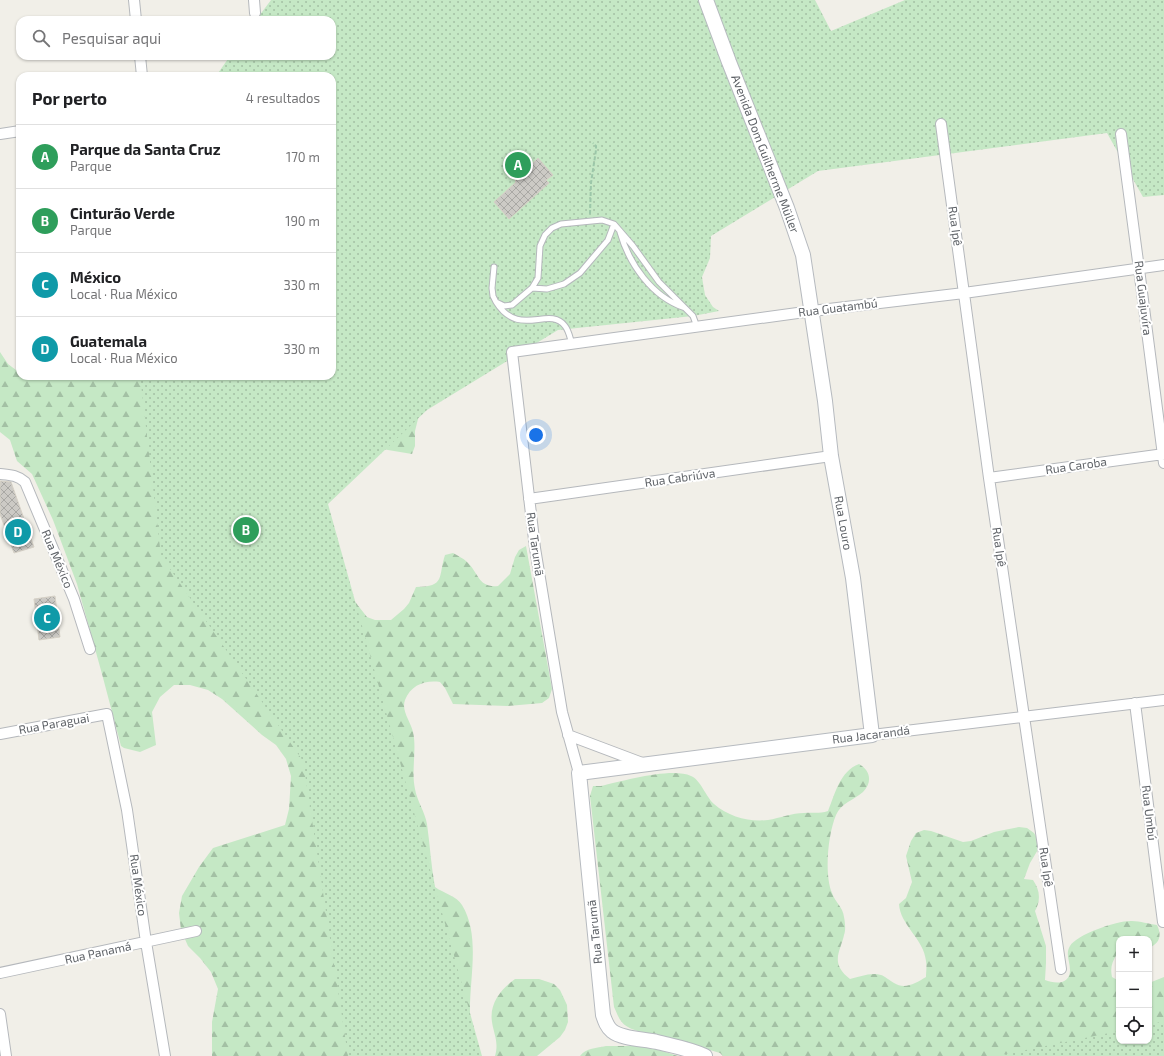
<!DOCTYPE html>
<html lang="pt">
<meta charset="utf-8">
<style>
:root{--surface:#fff;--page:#f2f2f2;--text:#202124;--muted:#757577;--line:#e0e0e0;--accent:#ea4335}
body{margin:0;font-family:"Exo 2",sans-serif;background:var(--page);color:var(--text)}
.controls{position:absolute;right:12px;bottom:12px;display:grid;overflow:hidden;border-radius:8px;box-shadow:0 1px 3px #0004}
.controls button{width:36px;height:36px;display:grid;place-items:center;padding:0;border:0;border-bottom:1px solid var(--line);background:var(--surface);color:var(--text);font:20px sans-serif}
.you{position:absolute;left:536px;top:435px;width:14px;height:14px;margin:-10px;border:3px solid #fff;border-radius:50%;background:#1a73e8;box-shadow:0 0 0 6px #1a73e833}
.badge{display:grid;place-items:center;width:26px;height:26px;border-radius:50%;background:var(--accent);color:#fff;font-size:13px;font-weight:700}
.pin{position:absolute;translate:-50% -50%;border:2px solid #fff;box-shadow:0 1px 4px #0006}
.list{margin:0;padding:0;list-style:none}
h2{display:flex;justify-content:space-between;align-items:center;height:52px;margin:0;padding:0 16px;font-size:17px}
h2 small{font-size:13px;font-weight:400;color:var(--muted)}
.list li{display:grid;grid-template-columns:26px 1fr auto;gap:12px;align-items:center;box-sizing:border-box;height:64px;padding:0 16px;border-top:1px solid var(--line)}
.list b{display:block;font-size:15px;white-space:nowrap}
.list p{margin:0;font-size:13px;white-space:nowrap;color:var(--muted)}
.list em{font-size:13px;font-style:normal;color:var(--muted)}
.icon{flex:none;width:22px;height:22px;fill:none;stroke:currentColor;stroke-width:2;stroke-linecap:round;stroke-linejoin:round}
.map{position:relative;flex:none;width:1164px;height:1056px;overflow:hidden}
.search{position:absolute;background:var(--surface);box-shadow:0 1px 3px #0004;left:16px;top:16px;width:320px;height:44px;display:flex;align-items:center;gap:10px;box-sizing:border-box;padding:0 14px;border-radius:12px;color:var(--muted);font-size:15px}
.panel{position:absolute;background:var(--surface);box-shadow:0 1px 3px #0004;left:16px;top:72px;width:320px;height:308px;border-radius:12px}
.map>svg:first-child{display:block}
.forest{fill:url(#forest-firs)}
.park{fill:url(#park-dots)}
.building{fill:url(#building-cross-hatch);stroke:#d6d1c6}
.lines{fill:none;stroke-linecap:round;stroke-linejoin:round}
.lane-casing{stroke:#b5b8bc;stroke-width:7}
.street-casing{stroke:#b5b8bc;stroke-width:12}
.secondary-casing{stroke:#b6babf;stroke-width:16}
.path{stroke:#9cc7a9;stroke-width:2;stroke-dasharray:4 2;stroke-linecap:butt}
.lane{stroke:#fff;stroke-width:5}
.street{stroke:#fff;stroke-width:10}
.secondary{stroke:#fff;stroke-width:14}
.labels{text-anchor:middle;stroke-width:4;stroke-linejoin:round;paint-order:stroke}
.street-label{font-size:12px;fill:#5f6368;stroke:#fff}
</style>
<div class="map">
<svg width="1164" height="1056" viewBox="0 0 1164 1056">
<defs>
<pattern id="forest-firs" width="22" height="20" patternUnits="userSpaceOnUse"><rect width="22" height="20" fill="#c5e8c5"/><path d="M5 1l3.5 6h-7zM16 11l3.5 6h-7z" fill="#a3c0a4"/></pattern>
<pattern id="park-dots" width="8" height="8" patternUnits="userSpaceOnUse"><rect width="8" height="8" fill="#c5e8c5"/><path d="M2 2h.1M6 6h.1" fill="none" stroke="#a3c0a4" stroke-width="1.8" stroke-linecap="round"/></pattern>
<pattern id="building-cross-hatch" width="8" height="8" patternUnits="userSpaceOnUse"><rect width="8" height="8" fill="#cccac5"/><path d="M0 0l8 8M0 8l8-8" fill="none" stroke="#a9a8a4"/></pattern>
</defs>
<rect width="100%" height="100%" fill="#f1efe8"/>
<path class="forest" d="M 0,352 L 8,364 L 20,373 L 20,376 C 34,376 40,382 57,376 L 332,376 L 419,415 L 415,431 L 415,446 L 412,454 L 382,449 L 318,485 L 349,594 L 367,617 L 375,620 L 391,620 L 404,609 L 409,603 L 416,587 C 446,587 438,576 445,555 L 453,553 C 458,556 463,558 467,562 C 479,573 478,588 498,586 L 510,574 L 515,557 L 519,550 L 526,546 L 552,689 L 549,698 L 542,703 L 507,706 L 453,704 L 445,688 L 440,682 C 425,680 411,685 405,700 C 401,711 411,722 413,732 C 417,749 411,771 415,789 C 417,801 425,812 427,824 C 430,845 431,866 435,887 C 443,893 457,896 462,905 C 481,936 469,979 470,1014 C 470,1027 474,1042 476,1056 L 212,1056 L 212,1022 L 218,989 L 211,972 L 200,958 L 188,946 L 181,930 L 179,913 L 182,896 L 199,867 L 213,848 L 285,825 L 289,809 L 291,776 L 286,759 L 276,745 L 262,735 L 222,699 L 208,690 L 190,685 L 174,685 L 160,697 L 152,712 L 156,745 L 140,752 L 124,748 L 121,746 L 102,674 L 77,584 L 53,520 L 32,474 L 17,461 L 10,440 L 0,432 Z
M 859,764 C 870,770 873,782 863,792 C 854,800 841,803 836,815 C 828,834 824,874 832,893 C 835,902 843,907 844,917 C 845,922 846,930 844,935 C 842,946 834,957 840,968 C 842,972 846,976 850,979 C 859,977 871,972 881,975 C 885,976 890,981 894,983 C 905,990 916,983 926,977 C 926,972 927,966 926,961 C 924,939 900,925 899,904 L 906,898 L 912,882 L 906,856 L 911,841 L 916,833 L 924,830 L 931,831 L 963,842 L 971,841 L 994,832 L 1019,827 L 1027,828 L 1034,833 L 1038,840 L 1039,848 L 1030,863 L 1024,879 L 1033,880 C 1040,890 1041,900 1035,911 L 1046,946 L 1046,963 L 1045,980 C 1055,984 1070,985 1070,970 C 1070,961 1065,954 1070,946 C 1077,934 1119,920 1132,921 C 1140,921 1149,924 1157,925 C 1162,935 1160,943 1149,948 L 1149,939 L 1119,939 L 1119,954 L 1117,954 C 1112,962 1110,968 1112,977 L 1119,981 L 1119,1041 L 1149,1041 L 1149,983 L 1164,977 L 1164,1056 L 723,1056 L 720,1053 L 656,1034 C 646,1033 628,1031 621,1021 C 618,1017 616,1011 614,1007 L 590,796 L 593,786 L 601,786 C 623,781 672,767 691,776 C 700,779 706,797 714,804 C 729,817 749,822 768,820 C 780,818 792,813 804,813 C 812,812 819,814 828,811 C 835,794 840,771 859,764 Z
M 515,979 L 539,979 L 554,984 L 560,990 L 567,1005 L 568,1022 L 565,1030 L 560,1037 L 537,1056 L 495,1056 C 499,1042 494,1035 492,1022 C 489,1004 501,989 515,979 Z
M 606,1046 L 640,1046 L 656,1049 L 678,1056 L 580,1056 C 586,1048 597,1048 606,1046 Z"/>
<path class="park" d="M 271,0 L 815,0 L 831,31 L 905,0 L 1164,0 L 1164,195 L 1143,197 L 1107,133 L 818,171 L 711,236 L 710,258 L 702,277 L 705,295 L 713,307 L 719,311 L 693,316 L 558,330 L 427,410 L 328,504 L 482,1056 L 348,1056 L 303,761 L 161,556 L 140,376 L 332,376 L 332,76 L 216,76 L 230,56 L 332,56 L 332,20 L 256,20 Z
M 1164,1021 L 1164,1056 L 996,1056 L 1119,1031 L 1119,1041 L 1149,1041 L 1149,1025 Z"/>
<path class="building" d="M 538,158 L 553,175 L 546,180 L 549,183 L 509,219 L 494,202 L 516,182 L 515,181 Z
M 0,481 L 11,482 L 34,547 L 14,553 L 0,514 Z
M 55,596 L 60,637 L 39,640 L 34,599 Z"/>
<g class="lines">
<defs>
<path id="lane" d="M 620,232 C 629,264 652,297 685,308
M 494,267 L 492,288 L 493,296 L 496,302 L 504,306 L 512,305 L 532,288 L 538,278 L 540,246 L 545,235 L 552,228 L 561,224 L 602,220 L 614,224 L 633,246 L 659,282 L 693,316 L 697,327
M 532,288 L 547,289 L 564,284 L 580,273 L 608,240 L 614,224
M 496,302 C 519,339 549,305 565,326 C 569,331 570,338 572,344"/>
<path id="street" d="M 134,0 L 136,20
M 254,0 L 255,13
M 140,56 L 142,76
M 941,124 L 989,478 L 1061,969
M 0,134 L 20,131
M 1121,134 L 1139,269 L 1164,463
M 0,474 C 10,475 17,475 25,482 L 74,599 L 90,649
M 989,478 L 1164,454
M 529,499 L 831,456
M 1135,703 L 1163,922
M 0,734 L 107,714 L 127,810 L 146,942 L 165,1056
M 568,735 L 645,764
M 872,735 L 1164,700
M 579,773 L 562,712 L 535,548 L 512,352 L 812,311 L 964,293 L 1164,265
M 0,973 L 196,931
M 0,1014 L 6,1056"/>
<path id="secondary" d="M 705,1056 C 690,1049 673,1046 657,1042 C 644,1039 622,1039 612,1031 C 607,1027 605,1021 603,1015 L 579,773 L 872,735 L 853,578 L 831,456 L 825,401 L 803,255 L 787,208 L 729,62 L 706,0"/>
</defs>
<use href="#lane" class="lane-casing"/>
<use href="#street" class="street-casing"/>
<use href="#secondary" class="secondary-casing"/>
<path class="path" d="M 590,214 L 591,183 L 596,150 L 596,146 L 593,143"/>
<use href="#lane" class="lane"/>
<use href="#street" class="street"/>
<use href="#secondary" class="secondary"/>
</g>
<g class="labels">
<g class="street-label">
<text transform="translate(765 154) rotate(69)" y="4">Avenida Dom Guilherme Müller</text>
<text transform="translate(955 226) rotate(82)" y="4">Rua Ipê</text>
<text transform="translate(1143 298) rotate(83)" y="4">Rua Guajuvíra</text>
<text transform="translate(838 308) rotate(-7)" y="4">Rua Guatambú</text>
<text transform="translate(1076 466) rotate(-8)" y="4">Rua Caroba</text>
<text transform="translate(680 478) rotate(-8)" y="4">Rua Cabriúva</text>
<text transform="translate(843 523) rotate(80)" y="4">Rua Louro</text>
<text transform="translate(535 544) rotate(82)" y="4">Rua Tarumã</text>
<text transform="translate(999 547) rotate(82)" y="4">Rua Ipê</text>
<text transform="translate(57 559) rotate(67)" y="4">Rua México</text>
<text transform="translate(54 724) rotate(-10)" y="4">Rua Paraguai</text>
<text transform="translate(871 735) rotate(-7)" y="4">Rua Jacarandá</text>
<text transform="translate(1149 813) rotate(83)" y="4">Rua Umbú</text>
<text transform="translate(1046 867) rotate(82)" y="4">Rua Ipê</text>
<text transform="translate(138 885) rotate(82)" y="4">Rua México</text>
<text transform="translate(595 932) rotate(-96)" y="4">Rua Tarumã</text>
<text transform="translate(98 953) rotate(-12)" y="4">Rua Panamá</text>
</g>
</g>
</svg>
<div class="controls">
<button>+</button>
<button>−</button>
<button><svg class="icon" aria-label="locate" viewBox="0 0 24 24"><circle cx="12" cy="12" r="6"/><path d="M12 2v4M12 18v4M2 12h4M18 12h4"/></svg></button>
</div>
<div class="you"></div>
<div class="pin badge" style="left:518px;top:165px;background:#2e9e5b">A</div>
<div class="pin badge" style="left:246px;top:530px;background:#2e9e5b">B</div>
<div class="pin badge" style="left:47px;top:618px;background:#0f9aa8">C</div>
<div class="pin badge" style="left:18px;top:532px;background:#0f9aa8">D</div>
<div class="search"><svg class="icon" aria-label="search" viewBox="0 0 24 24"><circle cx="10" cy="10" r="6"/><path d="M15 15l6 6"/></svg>Pesquisar aqui</div>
<section class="panel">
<h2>Por perto<small>4 resultados</small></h2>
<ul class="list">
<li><span class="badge" style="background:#2e9e5b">A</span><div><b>Parque da Santa Cruz</b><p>Parque</p></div><em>170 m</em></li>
<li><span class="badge" style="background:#2e9e5b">B</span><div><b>Cinturão Verde</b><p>Parque</p></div><em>190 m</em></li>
<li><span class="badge" style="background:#0f9aa8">C</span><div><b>México</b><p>Local · Rua México</p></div><em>330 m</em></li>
<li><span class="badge" style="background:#0f9aa8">D</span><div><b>Guatemala</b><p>Local · Rua México</p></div><em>330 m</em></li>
</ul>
</section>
</div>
